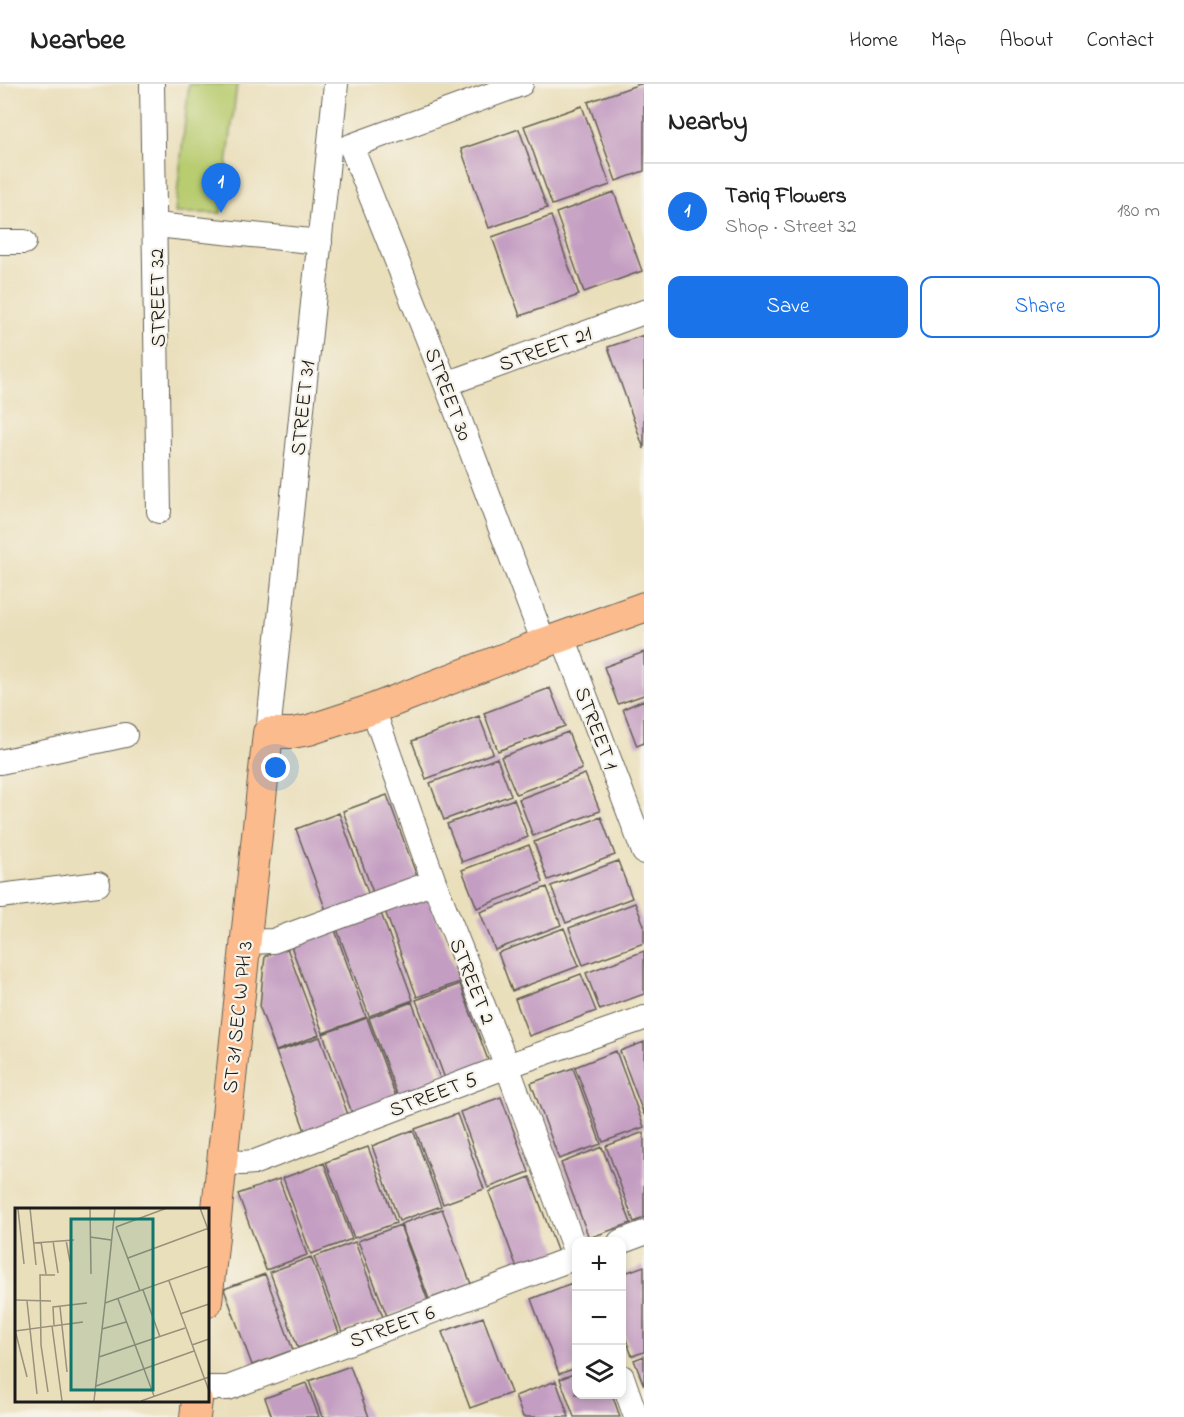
<!DOCTYPE html>
<meta charset="utf-8">
<style>
:root{--surface:#fff;--page:#f6f6f6;--text:#222;--muted:#767676;--line:#e0e0e0;--accent:#1a73e8}
body{margin:0;font-family:"Indie Flower",sans-serif;background:var(--page);color:var(--text)}
.controls{position:absolute;right:18px;bottom:18px;display:grid;overflow:hidden;border-radius:12px;box-shadow:0 3px 9px #0003}
.controls button{width:54px;height:54px;display:grid;place-items:center;padding:0;border:0;border-bottom:2px solid var(--line);background:var(--surface);color:var(--text);font:30px sans-serif}
.you{position:absolute;left:276px;top:684px;width:21px;height:21px;margin:-15px;border:4px solid #fff;border-radius:50%;background:#1a73e8;box-shadow:0 0 0 9px #1a73e833}
.badge{display:grid;place-items:center;width:39px;height:39px;border-radius:50%;background:var(--accent);color:#fff;font-size:20px;font-weight:700}
.pin{position:absolute;translate:-50% -50px;filter:drop-shadow(0 2px 3px #0008)}
.pin::after{content:'';position:absolute;top:32px;width:21px;height:18px;background:inherit;clip-path:polygon(0 0,100% 0,50% 100%)}
.list{margin:0;padding:0;list-style:none}
h2{display:flex;justify-content:space-between;align-items:center;height:78px;margin:0;padding:0 24px;font-size:26px}
h2 small{font-size:20px;font-weight:400;color:var(--muted)}
.list li{display:grid;grid-template-columns:39px 1fr auto;gap:18px;align-items:center;box-sizing:border-box;height:96px;padding:0 24px;border-top:2px solid var(--line)}
.list b{display:block;font-size:22px;white-space:nowrap}
.list p{margin:0;font-size:20px;white-space:nowrap;color:var(--muted)}
.list em{font-size:20px;font-style:normal;color:var(--muted)}
.actions{display:flex;gap:12px;padding:18px 24px}
.actions a{flex:1;padding:14px 0;border:2px solid var(--accent);border-radius:12px;text-align:center;font-size:21px;color:var(--accent)}
.actions .main{background:var(--accent);color:#fff}
.icon{flex:none;width:33px;height:33px;fill:none;stroke:currentColor;stroke-width:2;stroke-linecap:round;stroke-linejoin:round}
.map{position:relative;flex:none;width:644px;height:1333px;overflow:hidden}
header{display:flex;align-items:center;gap:36px;box-sizing:border-box;height:84px;padding:0 30px;background:var(--surface);border-bottom:2px solid var(--line)}
header strong{font-size:28px}
nav{display:flex;gap:33px;margin-inline-start:auto;font-size:21px}
main{display:flex}
aside{flex:1;background:var(--surface)}
.map>svg:first-child{display:block}
.green{fill:#b8cc70;stroke:#6a7446;stroke-width:1.5}
.building{fill:#c49ec2}
.lines{fill:none;stroke-linecap:round;stroke-linejoin:round}
.minor-casing{stroke:#646054;stroke-width:26}
.major-casing{stroke:#646054;stroke-width:32}
.minor{stroke:#fff;stroke-width:24}
.major{stroke:#fbbb8c;stroke-width:30}
.labels{text-anchor:middle;stroke-width:4.5;stroke-linejoin:round;paint-order:stroke}
.street-label{font-size:21px;fill:#1c1c1c;stroke:#f7f3e8}
.inset-road{fill:none;stroke:#98917b;stroke-width:1.5}
.view{fill:#0f766e;fill-opacity:0.15;stroke:#0f766e;stroke-width:3}
.inset-edge{fill:none;stroke:#1c1c1c;stroke-width:3}
</style>
<header>
<strong>Nearbee</strong>
<nav><a>Home</a><a>Map</a><a>About</a><a>Contact</a></nav>
</header>
<main>
<div class="map">
<svg width="644" height="1333" viewBox="0 0 644 1333">
<rect width="100%" height="100%" fill="#f7f3e8"/>
<filter id="ink" filterUnits="userSpaceOnUse"><feTurbulence type="fractalNoise" baseFrequency=".0167" numOctaves="2"/><feDisplacementMap in="SourceGraphic" scale="12" xChannelSelector="R" yChannelSelector="G"/><feConvolveMatrix kernelMatrix="1 2 1 2 8 2 1 2 1" color-interpolation-filters="sRGB"/></filter>
<filter id="wash" filterUnits="userSpaceOnUse"><feTurbulence type="fractalNoise" baseFrequency=".008" numOctaves="4" result="noise"/><feDisplacementMap in="SourceGraphic" scale="24" xChannelSelector="R" yChannelSelector="G"/><feGaussianBlur stdDeviation="1.35" result="paint"/><feColorMatrix in="noise" values="0 0 0 0 0 0 0 0 0 0 0 0 0 0 0 0 0 1.4 0 .05"/><feComposite in="paint" operator="in"/></filter>
<g filter="url(#wash)">
<rect width="100%" height="100%" fill="#eadfbb"/>
<path class="green" d="M 189,0 L 237,0 L 221,129 L 175,129 Z"/>
<g id="blocks">
<path class="building" d="M 640,0 L 644,0 L 644,87 L 616,97 L 588,18 Z
M 582,22 L 610,101 L 552,121 L 524,42 Z
M 519,45 L 547,124 L 489,144 L 461,65 Z
M 614,108 L 642,187 L 584,208 L 556,129 Z
M 551,132 L 579,211 L 520,232 L 492,153 Z
M 644,251 L 644,365 L 608,263 Z
M 644,568 L 644,611 L 618,620 L 604,583 Z
M 550,604 L 565,642 L 498,667 L 484,629 Z
M 644,616 L 644,659 L 637,662 L 623,625 Z
M 479,632 L 493,669 L 426,695 L 412,657 Z
M 568,648 L 582,685 L 516,710 L 501,673 Z
M 497,674 L 511,711 L 444,736 L 430,699 Z
M 585,690 L 600,727 L 533,752 L 519,715 Z
M 387,711 L 419,798 L 375,814 L 343,727 Z
M 514,715 L 528,753 L 462,778 L 447,740 Z
M 339,729 L 371,817 L 328,832 L 296,745 Z
M 601,733 L 615,771 L 548,796 L 534,758 Z
M 529,761 L 543,798 L 477,824 L 462,786 Z
M 618,777 L 632,814 L 566,839 L 551,802 Z
M 547,803 L 561,841 L 495,866 L 480,828 Z
M 428,811 L 460,898 L 417,913 L 385,827 Z
M 635,819 L 644,841 L 644,859 L 583,881 L 569,844 Z
M 381,829 L 413,916 L 369,932 L 337,845 Z
M 564,844 L 579,882 L 512,907 L 498,869 Z
M 335,846 L 366,933 L 323,949 L 291,862 Z
M 287,864 L 319,951 L 276,967 L 260,924 L 262,900 L 265,872 Z
M 644,867 L 644,910 L 600,926 L 586,889 Z
M 581,890 L 596,927 L 529,952 L 515,915 Z
M 460,900 L 492,987 L 448,1003 L 416,916 Z
M 412,918 L 444,1005 L 401,1021 L 369,934 Z
M 367,934 L 399,1021 L 355,1037 L 323,950 Z
M 320,953 L 351,1039 L 308,1055 L 276,968 Z
M 644,958 L 644,1031 L 620,967 Z
M 616,967 L 644,1043 L 603,1058 L 575,983 Z
M 573,984 L 601,1060 L 559,1075 L 531,999 Z
M 501,1013 L 529,1088 L 488,1104 L 460,1028 Z
M 457,1030 L 484,1105 L 443,1120 L 415,1045 Z
M 413,1046 L 441,1122 L 399,1137 L 372,1062 Z
M 644,1048 L 644,1134 L 634,1138 L 606,1062 Z
M 368,1063 L 396,1139 L 354,1154 L 326,1078 Z
M 602,1063 L 631,1139 L 589,1154 L 561,1079 Z
M 324,1079 L 352,1155 L 311,1170 L 283,1094 Z
M 530,1093 L 558,1169 L 517,1184 L 489,1108 Z
M 279,1095 L 307,1171 L 266,1186 L 238,1110 Z
M 442,1125 L 471,1200 L 429,1215 L 401,1140 Z
M 400,1141 L 428,1217 L 387,1232 L 358,1157 Z
M 355,1158 L 383,1233 L 342,1248 L 314,1173 Z
M 311,1173 L 339,1249 L 298,1264 L 270,1188 Z
M 644,1182 L 644,1268 L 632,1272 L 622,1244 L 622,1190 Z
M 265,1190 L 293,1266 L 252,1281 L 224,1205 Z
M 572,1199 L 576,1212 L 576,1284 L 559,1290 L 531,1215 Z
M 483,1233 L 511,1309 L 470,1324 L 442,1248 Z
M 644,1272 L 644,1302 L 634,1276 Z
M 350,1282 L 369,1333 L 322,1333 L 309,1297 Z
M 576,1289 L 576,1310 L 612,1310 L 620,1333 L 574,1333 L 560,1295 Z
M 556,1297 L 569,1333 L 523,1333 L 515,1312 Z
M 306,1299 L 319,1333 L 272,1333 L 265,1314 Z"/>
</g>
</g>
<g filter="url(#ink)">
<use href="#blocks" fill-opacity="0" stroke="#646054" stroke-width="1.5"/>
<g class="lines">
<defs>
<path id="minor" d="M 152,0 L 159,427
M 351,62 L 446,300 L 544,559
M 351,62 L 521,0
M 156,141 L 320,158
M 0,158 L 24,158
M 446,300 L 644,228
M 563,553 L 644,768
M 373,625 L 434,798 L 507,982 L 576,1169
M 268,649 L 336,0
M 0,678 L 125,651
M 0,812 L 98,800
M 245,858 L 273,857 L 434,798
M 222,1077 L 242,1079 L 255,1078 L 507,982 L 644,934
M 620,1158 L 644,1149
M 622,1293 L 636,1333
M 207,1304 L 228,1304 L 576,1173"/>
<path id="major" d="M 207,1218 L 268,649 L 292,649 L 309,646 L 373,625 L 544,559 L 644,523
M 195,1333 L 197,1316"/>
</defs>
<use href="#minor" class="minor-casing"/>
<use href="#major" class="major-casing"/>
<use href="#minor" class="minor"/>
<use href="#major" class="major"/>
</g>
</g>
<g class="labels">
<g class="street-label">
<text transform="translate(157 214) rotate(-91)" y="7">STREET 32</text>
<text transform="translate(545 264) rotate(-20)" y="7">STREET 21</text>
<text transform="translate(449 310) rotate(69)" y="7">STREET 30</text>
<text transform="translate(302 324) rotate(-84)" y="7">STREET 31</text>
<text transform="translate(597 644) rotate(69)" y="7">STREET 1</text>
<text transform="translate(473 897) rotate(68)" y="7">STREET 2</text>
<text transform="translate(237 933) rotate(-84)" y="7">ST 31 SEC W PH 3</text>
<text transform="translate(433 1010) rotate(-21)" y="7">STREET 5</text>
<text transform="translate(392 1242) rotate(-20)" y="7">STREET 6</text>
</g>
</g>
<g transform="translate(15 1124)">
<rect width="194" height="194" fill="#eadfbb"/>
<path class="inset-road" d="M 15,0 L 21,57M 75,0 L 76,66M 185,0 L 194,24M 3,1 L 9,56M 101,19 L 125,83M 101,19 L 152,0M 75,29 L 96,32M 51,32 L 55,54M 38,33 L 43,65M 26,34 L 31,66M 19,35 L 59,32M 113,50 L 194,20M 154,73 L 194,183M 128,82 L 145,129M 103,91 L 139,188M 0,92 L 36,93M 12,93 L 22,186M 90,95 L 100,0M 45,99 L 52,164M 165,106 L 194,96M 39,117 L 38,99 L 72,95M 38,118 L 68,114M 87,121 L 111,114M 0,122 L 12,169M 0,123 L 37,118 L 47,193M 177,137 L 194,131M 84,149 L 170,120M 81,178 L 179,143M 33,184 L 26,137 L 25,67 L 40,67M 79,193 L 90,95 L 194,58M 126,193 L 194,169"/>
<path class="view" d="M 56,11 L 138,11 L 138,182 L 56,182 Z"/>
<rect width="194" height="194" class="inset-edge"/>
</g>
</svg>
<div class="controls">
<button>+</button>
<button>−</button>
<button><svg class="icon" aria-label="layers" viewBox="0 0 24 24"><path d="M12 4l9 5-9 5-9-5zM3 14l9 5 9-5"/></svg></button>
</div>
<div class="you"></div>
<div class="pin badge" style="left:221px;top:129px">1</div>
</div>
<aside>
<h2>Nearby<small></small></h2>
<ul class="list">
<li><span class="badge">1</span><div><b>Tariq Flowers</b><p>Shop · Street 32</p></div><em>180 m</em></li>
</ul>
<div class="actions"><a class="main">Save</a><a>Share</a></div>
</aside>
</main>
